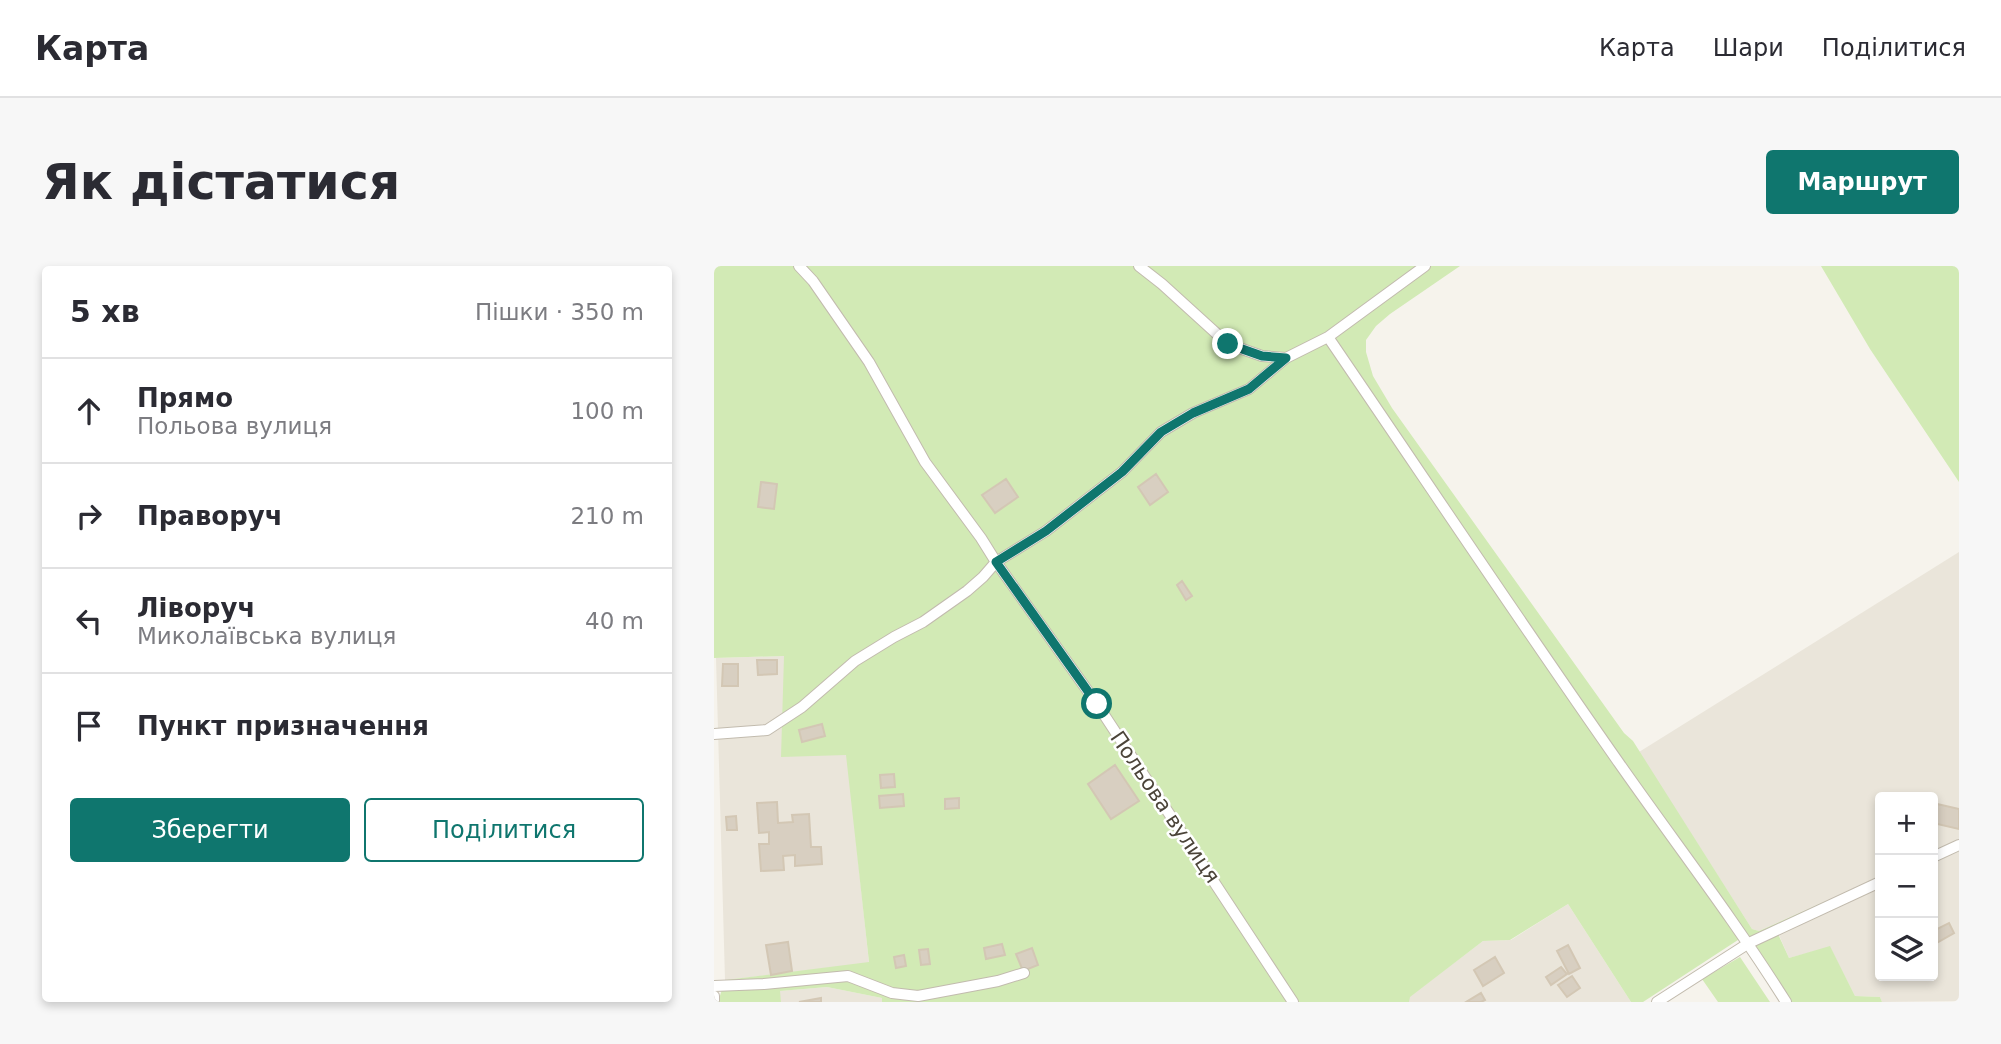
<!DOCTYPE html>
<html lang="uk">
<meta charset="utf-8">
<style>
:root{--surface:#fff;--page:#f7f7f7;--text:#2b2b33;--muted:#7c7c81;--line:#e1e1e2;--accent:#0f766e}
body{margin:0;font-family:"DejaVu Sans",sans-serif;background:var(--page);color:var(--text)}
.controls{position:absolute;right:21px;bottom:21px;display:grid;overflow:hidden;border-radius:7px;box-shadow:0 4px 10px #0003}
.controls button{width:63px;height:63px;display:grid;place-items:center;padding:0;border:0;border-bottom:2px solid var(--line);background:var(--surface);color:var(--text);font:35px sans-serif}
.stop{position:absolute;width:21px;height:21px;margin:-16px;border:5px solid #0f766e;border-radius:50%;background:#fff}
.stop.end{background:#0f766e;border-color:#fff;box-shadow:0 2px 7px #0008}
.list{margin:0;padding:0;list-style:none}
h2{display:flex;justify-content:space-between;align-items:center;height:91px;margin:0;padding:0 28px;font-size:30px}
h2 small{font-size:23px;font-weight:400;color:var(--muted)}
.list li{display:grid;grid-template-columns:46px 1fr auto;gap:21px;align-items:center;box-sizing:border-box;height:105px;padding:0 28px;border-top:2px solid var(--line)}
.list b{display:block;font-size:26px;white-space:nowrap}
.list p{margin:0;font-size:23px;white-space:nowrap;color:var(--muted)}
.list em{font-size:23px;font-style:normal;color:var(--muted)}
.actions{display:flex;gap:14px;padding:21px 28px}
.actions a{flex:1;padding:16px 0;border:2px solid var(--accent);border-radius:7px;text-align:center;font-size:24px;color:var(--accent)}
.actions .main{background:var(--accent);color:#fff}
.icon{flex:none;width:38px;height:38px;fill:none;stroke:currentColor;stroke-width:2;stroke-linecap:round;stroke-linejoin:round}
.map{position:relative;flex:none;width:1245px;height:736px;overflow:hidden;border-radius:7px}
header{display:flex;align-items:center;gap:42px;box-sizing:border-box;height:98px;padding:0 35px;background:var(--surface);border-bottom:2px solid var(--line)}
header strong{font-size:33px}
nav{display:flex;gap:38px;margin-inline-start:auto;font-size:24px}
.intro{display:flex;align-items:center;justify-content:space-between;box-sizing:border-box;height:168px;padding:0 42px}
h1{margin:0;font-size:49px}
.button{padding:18px 32px;border-radius:7px;background:var(--accent);color:#fff;font-size:24px;font-weight:700}
main{display:flex;gap:42px;padding:0 42px}
aside{flex:1;background:var(--surface);border-radius:7px;box-shadow:0 4px 10px #0003}
.map>svg:first-child{display:block}
.residential{fill:#eae5da}
.green{fill:#d2eab5}
.building{fill:#d8cfc1;stroke:#d3c7b4;stroke-width:2}
.lines{fill:none;stroke-linecap:round;stroke-linejoin:round}
.minor-casing{stroke:#c2bbae;stroke-width:12}
.minor{stroke:#fff;stroke-width:10}
.route{stroke:#0f766e;stroke-width:9}
.labels{text-anchor:middle;stroke-width:5;stroke-linejoin:round;paint-order:stroke}
.street-label{font-size:21px;fill:#4b4439;stroke:#fff}
</style>
<header>
<strong>Карта</strong>
<nav><a>Карта</a><a>Шари</a><a>Поділитися</a></nav>
</header>
<div class="intro"><h1>Як дістатися</h1><a class="button">Маршрут</a></div>
<main>
<aside>
<h2>5 хв<small>Пішки · 350 m</small></h2>
<ul class="list">
<li><svg class="icon" aria-label="ahead" viewBox="0 0 24 24"><path d="M12 20V5M6 11l6-6 6 6"/></svg><div><b>Прямо</b><p>Польова вулиця</p></div><em>100 m</em></li>
<li><svg class="icon" aria-label="right" viewBox="0 0 24 24"><path d="M7 20v-9h11M14 6l5 5-5 5"/></svg><div><b>Праворуч</b></div><em>210 m</em></li>
<li><svg class="icon" aria-label="left" viewBox="0 0 24 24"><path d="M17 20v-9H6M10 6l-5 5 5 5"/></svg><div><b>Ліворуч</b><p>Миколаївська вулиця</p></div><em>40 m</em></li>
<li><svg class="icon" aria-label="arrive" viewBox="0 0 24 24"><path d="M6 21V4h12l-3 4 3 4H6"/></svg><div><b>Пункт призначення</b></div></li>
</ul>
<div class="actions"><a class="main">Зберегти</a><a>Поділитися</a></div>
</aside>
<div class="map">
<svg width="1245" height="736" viewBox="0 0 1245 736">
<rect width="100%" height="100%" fill="#f6f3ec"/>
<path class="residential" d="M 1245,286 L 1245,574 L 1219,587 L 1219,531 L 1166,531 L 1166,611 L 1045,665 L 1038,663 L 925,486 Z
M 70,390 L 133,489 L 155,697 L 11,714 L 2,392 Z
M 1245,584 L 1245,735 L 1168,736 L 1166,731 L 1141,730 L 1116,681 L 1075,692 L 1064,667 L 1166,621 L 1166,710 L 1219,710 L 1219,596 Z
M 854,638 L 917,736 L 695,736 L 695,731 L 769,675 L 797,674 Z
M 113,721 L 168,732 L 168,736 L 67,736 L 65,725 Z"/>
<path class="green" d="M 0,0 L 746,0 L 676,48 L 662,60 L 652,74 L 652,86 L 659,110 L 678,142 L 910,467 L 919,475 L 1038,663 L 1045,665 L 1166,611 L 1064,668 L 1075,692 L 1116,680 L 1141,730 L 1166,731 L 1168,736 L 1071,736 L 1027,672 L 929,736 L 917,736 L 854,638 L 796,674 L 769,675 L 696,731 L 695,736 L 168,736 L 168,732 L 113,721 L 66,725 L 67,736 L 4,736 L 11,714 L 155,696 L 132,489 L 67,491 L 70,390 L 0,392 Z
M 1107,0 L 1245,0 L 1245,216 L 1156,83 Z
M 1026,691 L 1056,736 L 1004,736 L 988,713 Z"/>
<path class="building" d="M 442,208 L 454,226 L 436,239 L 424,221 Z
M 292,213 L 304,231 L 281,247 L 268,229 Z
M 47,216 L 63,218 L 60,243 L 44,241 Z
M 468,315 L 478,330 L 472,334 L 463,319 Z
M 43,394 L 63,394 L 63,408 L 44,409 Z
M 9,398 L 24,398 L 24,420 L 8,420 Z
M 108,458 L 111,470 L 88,476 L 85,464 Z
M 401,499 L 425,535 L 397,553 L 374,518 Z
M 180,508 L 181,521 L 167,522 L 166,509 Z
M 189,528 L 190,540 L 166,542 L 165,530 Z
M 245,532 L 245,542 L 231,543 L 231,533 Z
M 63,536 L 64,557 L 79,556 L 78,549 L 95,548 L 97,581 L 107,581 L 108,598 L 81,600 L 81,589 L 69,590 L 70,604 L 47,605 L 45,578 L 55,578 L 55,566 L 45,567 L 43,537 Z
M 1219,537 L 1245,543 L 1245,563 L 1219,557 Z
M 22,550 L 23,564 L 13,564 L 12,551 Z
M 1235,657 L 1240,667 L 1219,679 L 1219,665 Z
M 74,676 L 78,705 L 57,709 L 52,679 Z
M 288,678 L 291,689 L 272,693 L 270,682 Z
M 854,679 L 866,702 L 855,708 L 843,685 Z
M 318,682 L 324,699 L 309,705 L 302,688 Z
M 214,683 L 216,698 L 207,699 L 205,684 Z
M 190,689 L 192,700 L 182,702 L 180,691 Z
M 781,691 L 790,707 L 769,720 L 760,704 Z
M 847,701 L 853,708 L 837,719 L 832,711 Z
M 858,710 L 866,722 L 853,731 L 844,719 Z
M 767,727 L 771,734 L 767,736 L 752,736 Z
M 107,732 L 107,736 L 85,736 Z"/>
<g class="lines">
<defs>
<path id="minor" d="M 85,0 L 99,15 L 155,96 L 211,196 L 267,272 L 282,296 L 383,438 L 579,736
M 425,0 L 448,18 L 514,78 L 548,90 L 572,92
M 711,0 L 614,71 C 711,213 806,356 905,497 C 961,577 1020,653 1072,736
M 0,468 L 53,464 L 88,441 L 141,395 L 180,371 L 209,356 L 253,325 L 269,311 L 282,296 L 332,265 L 408,206 L 447,166 L 479,147 L 535,123 L 572,92 L 614,71
M 1219,591 L 1245,579
M 0,720 L 50,718 L 134,710 L 178,727 L 204,730 L 284,715 L 310,707
M 0,730 L 0,736
M 943,736 L 1035,677 L 1166,616"/>
</defs>
<use href="#minor" class="minor-casing"/>
<use href="#minor" class="minor"/>
</g>
<g class="lines">
<path class="route" d="M 383,438 L 282,296 L 332,265 L 408,206 L 447,166 L 479,147 L 535,123 L 572,92 L 548,90 L 514,78"/>
</g>
<g class="labels">
<g class="street-label">
<text transform="translate(451 541) rotate(56)" y="7">Польова вулиця</text>
</g>
</g>
</svg>
<div class="controls">
<button>+</button>
<button>−</button>
<button><svg class="icon" aria-label="layers" viewBox="0 0 24 24"><path d="M12 4l9 5-9 5-9-5zM3 14l9 5 9-5"/></svg></button>
</div>
<div class="stop" style="left:383px;top:438px"></div>
<div class="stop end" style="left:514px;top:78px"></div>
</div>
</main>
